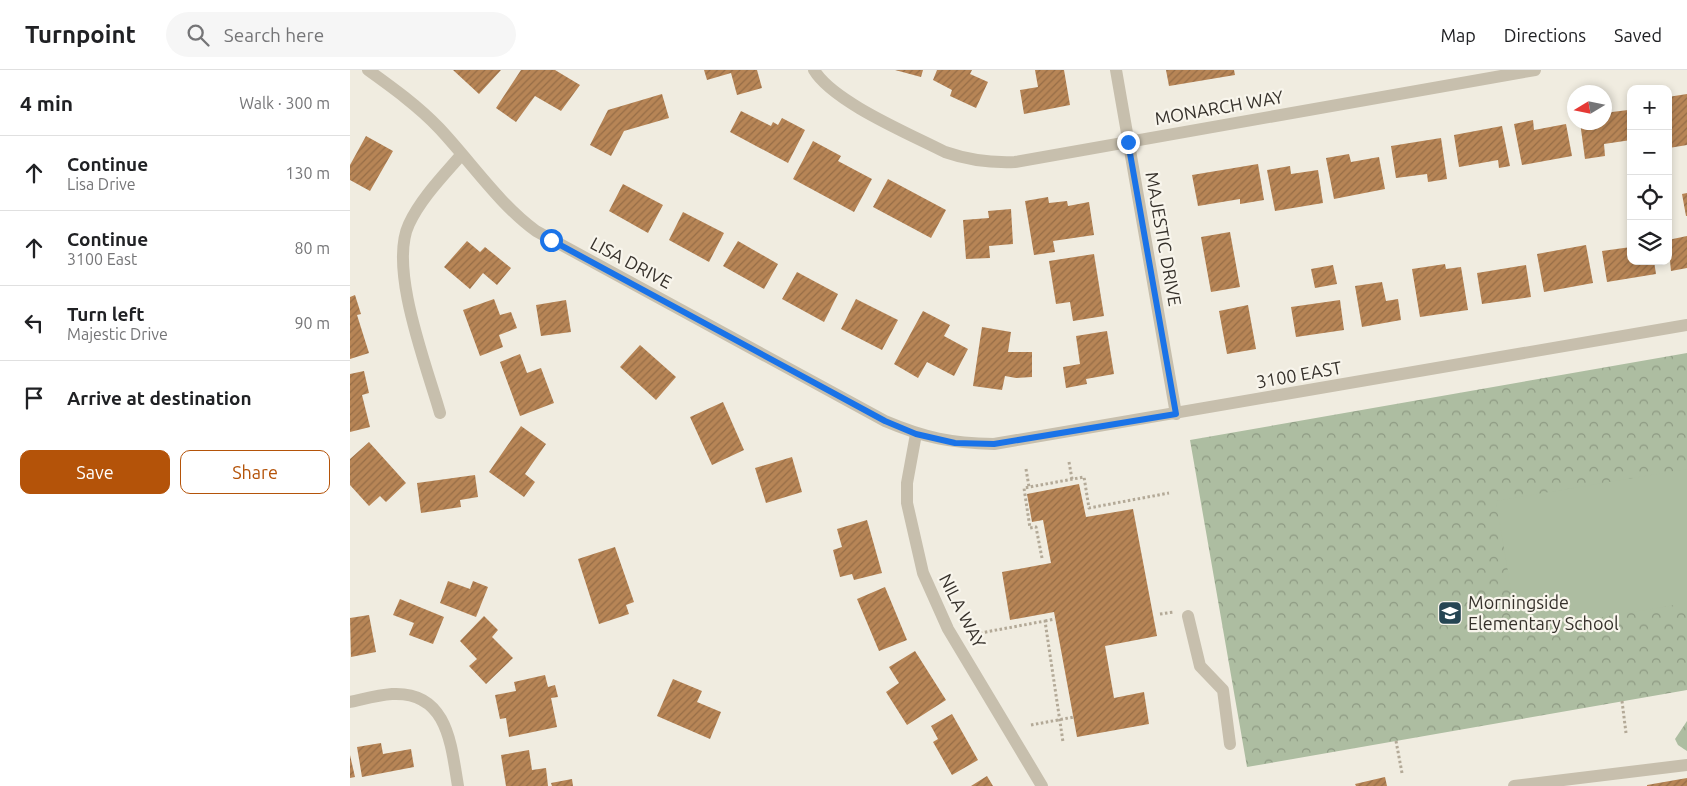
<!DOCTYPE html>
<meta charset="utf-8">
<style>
:root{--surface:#fff;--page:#f6f6f6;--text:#202124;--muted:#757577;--line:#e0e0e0;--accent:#b45309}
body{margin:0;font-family:Ubuntu,sans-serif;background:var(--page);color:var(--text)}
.controls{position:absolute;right:15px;top:15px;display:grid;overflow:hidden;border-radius:10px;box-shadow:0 2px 8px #0003}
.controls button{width:45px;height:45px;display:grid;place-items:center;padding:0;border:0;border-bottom:1px solid var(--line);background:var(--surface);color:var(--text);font:25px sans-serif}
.compass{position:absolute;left:1217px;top:15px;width:45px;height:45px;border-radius:50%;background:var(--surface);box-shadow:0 2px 8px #0003;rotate:260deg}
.stop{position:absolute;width:15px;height:15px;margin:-11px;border:4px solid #1a73e8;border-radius:50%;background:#fff}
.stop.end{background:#1a73e8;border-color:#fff;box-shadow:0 1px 5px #0008}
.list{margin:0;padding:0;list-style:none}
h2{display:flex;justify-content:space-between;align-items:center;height:65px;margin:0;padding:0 20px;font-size:21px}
h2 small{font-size:16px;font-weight:400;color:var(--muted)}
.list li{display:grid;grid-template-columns:32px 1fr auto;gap:15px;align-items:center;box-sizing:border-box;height:75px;padding:0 20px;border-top:1px solid var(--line)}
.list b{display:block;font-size:19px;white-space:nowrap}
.list p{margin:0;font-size:16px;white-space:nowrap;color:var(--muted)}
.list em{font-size:16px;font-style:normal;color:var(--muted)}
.actions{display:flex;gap:10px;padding:15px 20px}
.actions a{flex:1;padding:11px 0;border:1px solid var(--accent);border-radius:10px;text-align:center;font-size:18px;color:var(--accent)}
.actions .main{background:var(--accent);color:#fff}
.icon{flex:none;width:28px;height:28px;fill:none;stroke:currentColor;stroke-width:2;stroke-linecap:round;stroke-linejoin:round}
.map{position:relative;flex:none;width:1337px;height:716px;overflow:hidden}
header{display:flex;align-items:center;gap:30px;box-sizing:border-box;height:70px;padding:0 25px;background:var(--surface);border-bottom:1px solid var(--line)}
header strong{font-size:24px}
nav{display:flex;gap:28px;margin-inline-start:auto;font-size:18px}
.search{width:350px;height:45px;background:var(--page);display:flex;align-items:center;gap:12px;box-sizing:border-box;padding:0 18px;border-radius:28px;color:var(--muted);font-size:19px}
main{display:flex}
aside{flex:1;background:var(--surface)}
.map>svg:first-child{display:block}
.park{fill:url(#park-crowns)}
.pitch{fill:#adbda1}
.building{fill:url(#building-hatch)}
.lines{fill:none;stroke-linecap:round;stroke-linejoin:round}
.path{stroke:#b3a997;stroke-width:3;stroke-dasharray:2.5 2.5;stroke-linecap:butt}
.lane{stroke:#c7bfad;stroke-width:12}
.street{stroke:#c7bfad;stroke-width:12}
.route{stroke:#1a73e8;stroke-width:6}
.labels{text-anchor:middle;stroke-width:4.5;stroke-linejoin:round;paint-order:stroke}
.street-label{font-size:18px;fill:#36312b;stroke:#f8f5ec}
.poi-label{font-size:18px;fill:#36312b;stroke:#f8f5ec;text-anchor:start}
</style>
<header>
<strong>Turnpoint</strong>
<div class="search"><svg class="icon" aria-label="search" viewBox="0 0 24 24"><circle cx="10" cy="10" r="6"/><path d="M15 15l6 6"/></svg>Search here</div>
<nav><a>Map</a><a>Directions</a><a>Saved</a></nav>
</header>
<main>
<aside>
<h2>4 min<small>Walk · 300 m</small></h2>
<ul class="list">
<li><svg class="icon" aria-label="ahead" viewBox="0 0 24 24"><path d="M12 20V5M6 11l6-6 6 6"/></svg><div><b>Continue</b><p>Lisa Drive</p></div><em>130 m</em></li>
<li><svg class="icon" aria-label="ahead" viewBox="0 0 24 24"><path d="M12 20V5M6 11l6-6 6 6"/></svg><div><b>Continue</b><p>3100 East</p></div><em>80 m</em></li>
<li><svg class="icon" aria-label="left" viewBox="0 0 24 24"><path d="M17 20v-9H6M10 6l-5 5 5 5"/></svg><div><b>Turn left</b><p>Majestic Drive</p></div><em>90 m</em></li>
<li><svg class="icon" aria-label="arrive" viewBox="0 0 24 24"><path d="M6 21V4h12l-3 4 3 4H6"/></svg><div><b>Arrive at destination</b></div></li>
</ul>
<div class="actions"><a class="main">Save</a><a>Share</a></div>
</aside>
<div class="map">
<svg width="1337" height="716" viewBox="0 0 1337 716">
<defs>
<pattern id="park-crowns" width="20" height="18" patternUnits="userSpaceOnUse" patternTransform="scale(1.25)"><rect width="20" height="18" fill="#adbda1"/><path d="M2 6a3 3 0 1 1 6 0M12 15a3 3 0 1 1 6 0" fill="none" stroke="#8e9a83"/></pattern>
<pattern id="building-hatch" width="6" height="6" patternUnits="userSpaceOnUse" patternTransform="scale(1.25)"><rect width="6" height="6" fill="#b78556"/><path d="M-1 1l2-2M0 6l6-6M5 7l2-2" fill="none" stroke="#966d47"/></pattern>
</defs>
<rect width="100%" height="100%" fill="#f0ece0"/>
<path class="park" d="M 1337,283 L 1337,620 L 897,697 L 840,370 Z
M 1337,651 L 1337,681 L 1328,675 L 1325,669 Z"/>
<path class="pitch" d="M 1337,399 L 1337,533 L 1168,561 L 1146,431 Z"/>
<path class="building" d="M 103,0 L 151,0 L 129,24 Z
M 171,0 L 205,0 L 230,15 L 211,41 L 185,26 L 166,52 L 146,38 Z
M 354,0 L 407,0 L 412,18 L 387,25 L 381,3 L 357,10 Z
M 545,0 L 573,0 L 571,7 Z
M 587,0 L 622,0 L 620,4 L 638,12 L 626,38 L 600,26 L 602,20 L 583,10 Z
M 685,0 L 714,0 L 720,35 L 674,44 L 670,20 L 688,17 Z
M 816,0 L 884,0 L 885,5 L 819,16 Z
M 312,24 L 319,48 L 274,61 L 261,86 L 240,75 L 258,40 Z
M 1337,24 L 1337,75 L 1319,78 L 1318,27 Z
M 1278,40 L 1281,70 L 1254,74 L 1255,86 L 1235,89 L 1230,52 L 1254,52 L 1254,43 Z
M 391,41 L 421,56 L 423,52 L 428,55 L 432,48 L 455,60 L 438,93 L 380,62 Z
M 1183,50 L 1184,60 L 1216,54 L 1222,86 L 1172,95 L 1164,54 Z
M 1152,56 L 1160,96 L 1149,98 L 1148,90 L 1109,97 L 1104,65 Z
M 16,66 L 43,81 L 20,121 L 0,110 L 0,95 Z
M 1091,68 L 1097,109 L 1078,112 L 1077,104 L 1046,108 L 1041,76 Z
M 463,71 L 491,86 L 488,91 L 522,109 L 504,142 L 443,109 Z
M 999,84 L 1001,92 L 1029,87 L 1035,119 L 984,129 L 976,88 Z
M 908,94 L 914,130 L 890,134 L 890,129 L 848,136 L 842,105 Z
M 940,96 L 941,104 L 968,100 L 973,133 L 925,141 L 917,100 Z
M 538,109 L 596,140 L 581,168 L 523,137 Z
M 273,114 L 313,135 L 298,163 L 259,141 Z
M 1337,123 L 1337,146 L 1336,146 L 1332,124 Z
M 698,127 L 699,133 L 717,131 L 718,136 L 739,132 L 744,165 L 703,171 L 705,182 L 684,185 L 675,131 Z
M 661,139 L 663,174 L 639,176 L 640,188 L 616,189 L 613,150 L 639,148 L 638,141 Z
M 333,142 L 374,163 L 359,192 L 319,170 Z
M 880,162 L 890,217 L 861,222 L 851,167 Z
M 1337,166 L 1337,198 L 1321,201 L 1318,170 Z
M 117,171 L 130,182 L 135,177 L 161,198 L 147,215 L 133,203 L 120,219 L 94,197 Z
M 388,171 L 428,194 L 414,219 L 373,196 Z
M 1236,175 L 1243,213 L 1194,222 L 1187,184 Z
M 1281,177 L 1281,191 L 1304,191 L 1306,204 L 1257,212 L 1252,181 Z
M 744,184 L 754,246 L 723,251 L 720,232 L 706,234 L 699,191 Z
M 1095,194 L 1096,199 L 1111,197 L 1118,240 L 1070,247 L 1062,199 Z
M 983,195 L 987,214 L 965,218 L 961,199 Z
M 1176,195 L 1181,227 L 1132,234 L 1127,203 Z
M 447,202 L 488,224 L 474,252 L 432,229 Z
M 1032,212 L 1036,231 L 1048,229 L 1051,250 L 1012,257 L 1005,216 Z
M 5,225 L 11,244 L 7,245 L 19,283 L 0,289 L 0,227 Z
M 144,229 L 150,245 L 161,242 L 167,258 L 149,265 L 153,277 L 130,286 L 113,240 Z
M 506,229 L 548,250 L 532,280 L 491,259 Z
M 216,230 L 221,262 L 191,266 L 186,235 Z
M 990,230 L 994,260 L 946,267 L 941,237 Z
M 898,235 L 906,279 L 877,284 L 869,241 Z
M 573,241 L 600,255 L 594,266 L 618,279 L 604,306 L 577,292 L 568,308 L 544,294 Z
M 632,257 L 661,262 L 658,282 L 682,282 L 682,307 L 666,308 L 655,306 L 652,320 L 623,316 Z
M 757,261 L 764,304 L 736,309 L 737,314 L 716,318 L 713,297 L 730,294 L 726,266 Z
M 290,275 L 326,307 L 306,330 L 270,297 Z
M 170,284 L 177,303 L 191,298 L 204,333 L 170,346 L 150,292 Z
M 14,301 L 19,323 L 12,325 L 20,357 L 0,362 L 0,304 Z
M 373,332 L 394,380 L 362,395 L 340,347 Z
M 171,356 L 196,374 L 175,404 L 185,412 L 174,427 L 139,402 Z
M 19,372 L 56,413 L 36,432 L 30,426 L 19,436 L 0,415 L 0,389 Z
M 442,387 L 452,422 L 416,433 L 405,398 Z
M 125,405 L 128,427 L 110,430 L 111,437 L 71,443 L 67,413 Z
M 729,414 L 736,447 L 783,439 L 807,566 L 755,576 L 764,628 L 794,622 L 799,654 L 727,667 L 704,542 L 660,550 L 652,502 L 701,493 L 693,450 L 682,452 L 677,424 Z
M 517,450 L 532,503 L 504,510 L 502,504 L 490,507 L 483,480 L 492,477 L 487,459 Z
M 265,477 L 284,532 L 276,535 L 279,544 L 249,554 L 228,489 Z
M 98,511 L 120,519 L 123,511 L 138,517 L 126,547 L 90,533 Z
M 535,517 L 557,570 L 529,581 L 507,529 Z
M 50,529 L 94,547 L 83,574 L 59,565 L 64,553 L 43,545 Z
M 19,545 L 26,582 L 1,587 L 0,548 Z
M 134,546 L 148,560 L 142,567 L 163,588 L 136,614 L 119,596 L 127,589 L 110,571 Z
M 565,581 L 596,630 L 557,655 L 536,622 L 549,613 L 539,597 Z
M 195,605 L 198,617 L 205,615 L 208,627 L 201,628 L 207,657 L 159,667 L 156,648 L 150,649 L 145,625 L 166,621 L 164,612 Z
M 323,609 L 352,621 L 347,632 L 371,642 L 360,669 L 307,646 Z
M 602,644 L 628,690 L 602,705 L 583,672 L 588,669 L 581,656 Z
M 31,673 L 33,684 L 61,679 L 64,697 L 12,707 L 7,677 Z
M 179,680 L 182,700 L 196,698 L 198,716 L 156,716 L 151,685 Z
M 0,685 L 5,707 L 0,708 Z
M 637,706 L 643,716 L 621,716 Z
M 1035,707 L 1037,716 L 1006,716 L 1005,714 Z
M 1337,708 L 1337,716 L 1297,716 L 1297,715 Z
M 222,709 L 223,716 L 202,716 L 201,713 Z"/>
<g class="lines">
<path class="path" d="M 719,392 L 722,409
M 676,399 L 679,417
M 692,488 L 686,457 L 680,458 L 674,418 L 734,407 L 739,438 L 819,423
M 810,544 L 824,542
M 695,551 L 705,549
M 625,564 L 695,551 L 713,672
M 1272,631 L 1276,663
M 681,655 L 724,647
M 1046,671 L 1052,703"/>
<path class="lane" d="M 838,546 L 850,596 L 873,620 L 880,674
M 1164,716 L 1337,695"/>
<path class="street" d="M 18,0 C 43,18 68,36 89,58 C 121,92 149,134 186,161 L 535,351 C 575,368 601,373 644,374 L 1337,255
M 464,0 C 483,32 560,64 595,82 C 618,90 640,93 665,92 L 1185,0
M 766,0 L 826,344
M 90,343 C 77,297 38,198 59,154 C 71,128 94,105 112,84
M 566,364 L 557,413 L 557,433 L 573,503 L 598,559 L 692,716
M 0,632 C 14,629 28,625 42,624 C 98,621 101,675 108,716"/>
</g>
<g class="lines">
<path class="route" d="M 201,170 L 535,351 L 566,364 L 605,373 L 644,374 L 826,344 L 778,72"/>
</g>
<defs>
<symbol id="school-square" viewBox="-11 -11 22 22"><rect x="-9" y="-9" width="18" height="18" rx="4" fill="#254553" stroke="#f8f5ec"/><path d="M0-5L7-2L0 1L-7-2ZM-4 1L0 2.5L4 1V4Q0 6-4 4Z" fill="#fff"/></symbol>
</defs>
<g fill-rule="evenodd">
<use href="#school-square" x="1086" y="529" width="28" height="28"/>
</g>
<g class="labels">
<g class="street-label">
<text transform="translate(869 38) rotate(-10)" y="6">MONARCH WAY</text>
<text transform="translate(813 169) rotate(80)" y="6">MAJESTIC DRIVE</text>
<text transform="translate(281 193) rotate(28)" y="6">LISA DRIVE</text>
<text transform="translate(949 305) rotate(-10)" y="6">3100 EAST</text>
<text transform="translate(612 541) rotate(63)" y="6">NILA WAY</text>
</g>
<g class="poi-label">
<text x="1118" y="539">Morningside<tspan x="1118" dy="21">Elementary School</tspan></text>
</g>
</g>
</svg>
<div class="controls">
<button>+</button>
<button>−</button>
<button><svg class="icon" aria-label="locate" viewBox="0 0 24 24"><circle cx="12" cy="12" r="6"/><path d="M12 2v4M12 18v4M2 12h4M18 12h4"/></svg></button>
<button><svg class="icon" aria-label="layers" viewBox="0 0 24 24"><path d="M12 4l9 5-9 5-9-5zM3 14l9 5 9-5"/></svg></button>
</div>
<svg class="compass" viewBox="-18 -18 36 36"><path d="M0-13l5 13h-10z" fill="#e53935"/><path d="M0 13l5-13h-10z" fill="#757577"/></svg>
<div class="stop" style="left:201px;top:170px"></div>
<div class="stop end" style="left:778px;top:72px"></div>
</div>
</main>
